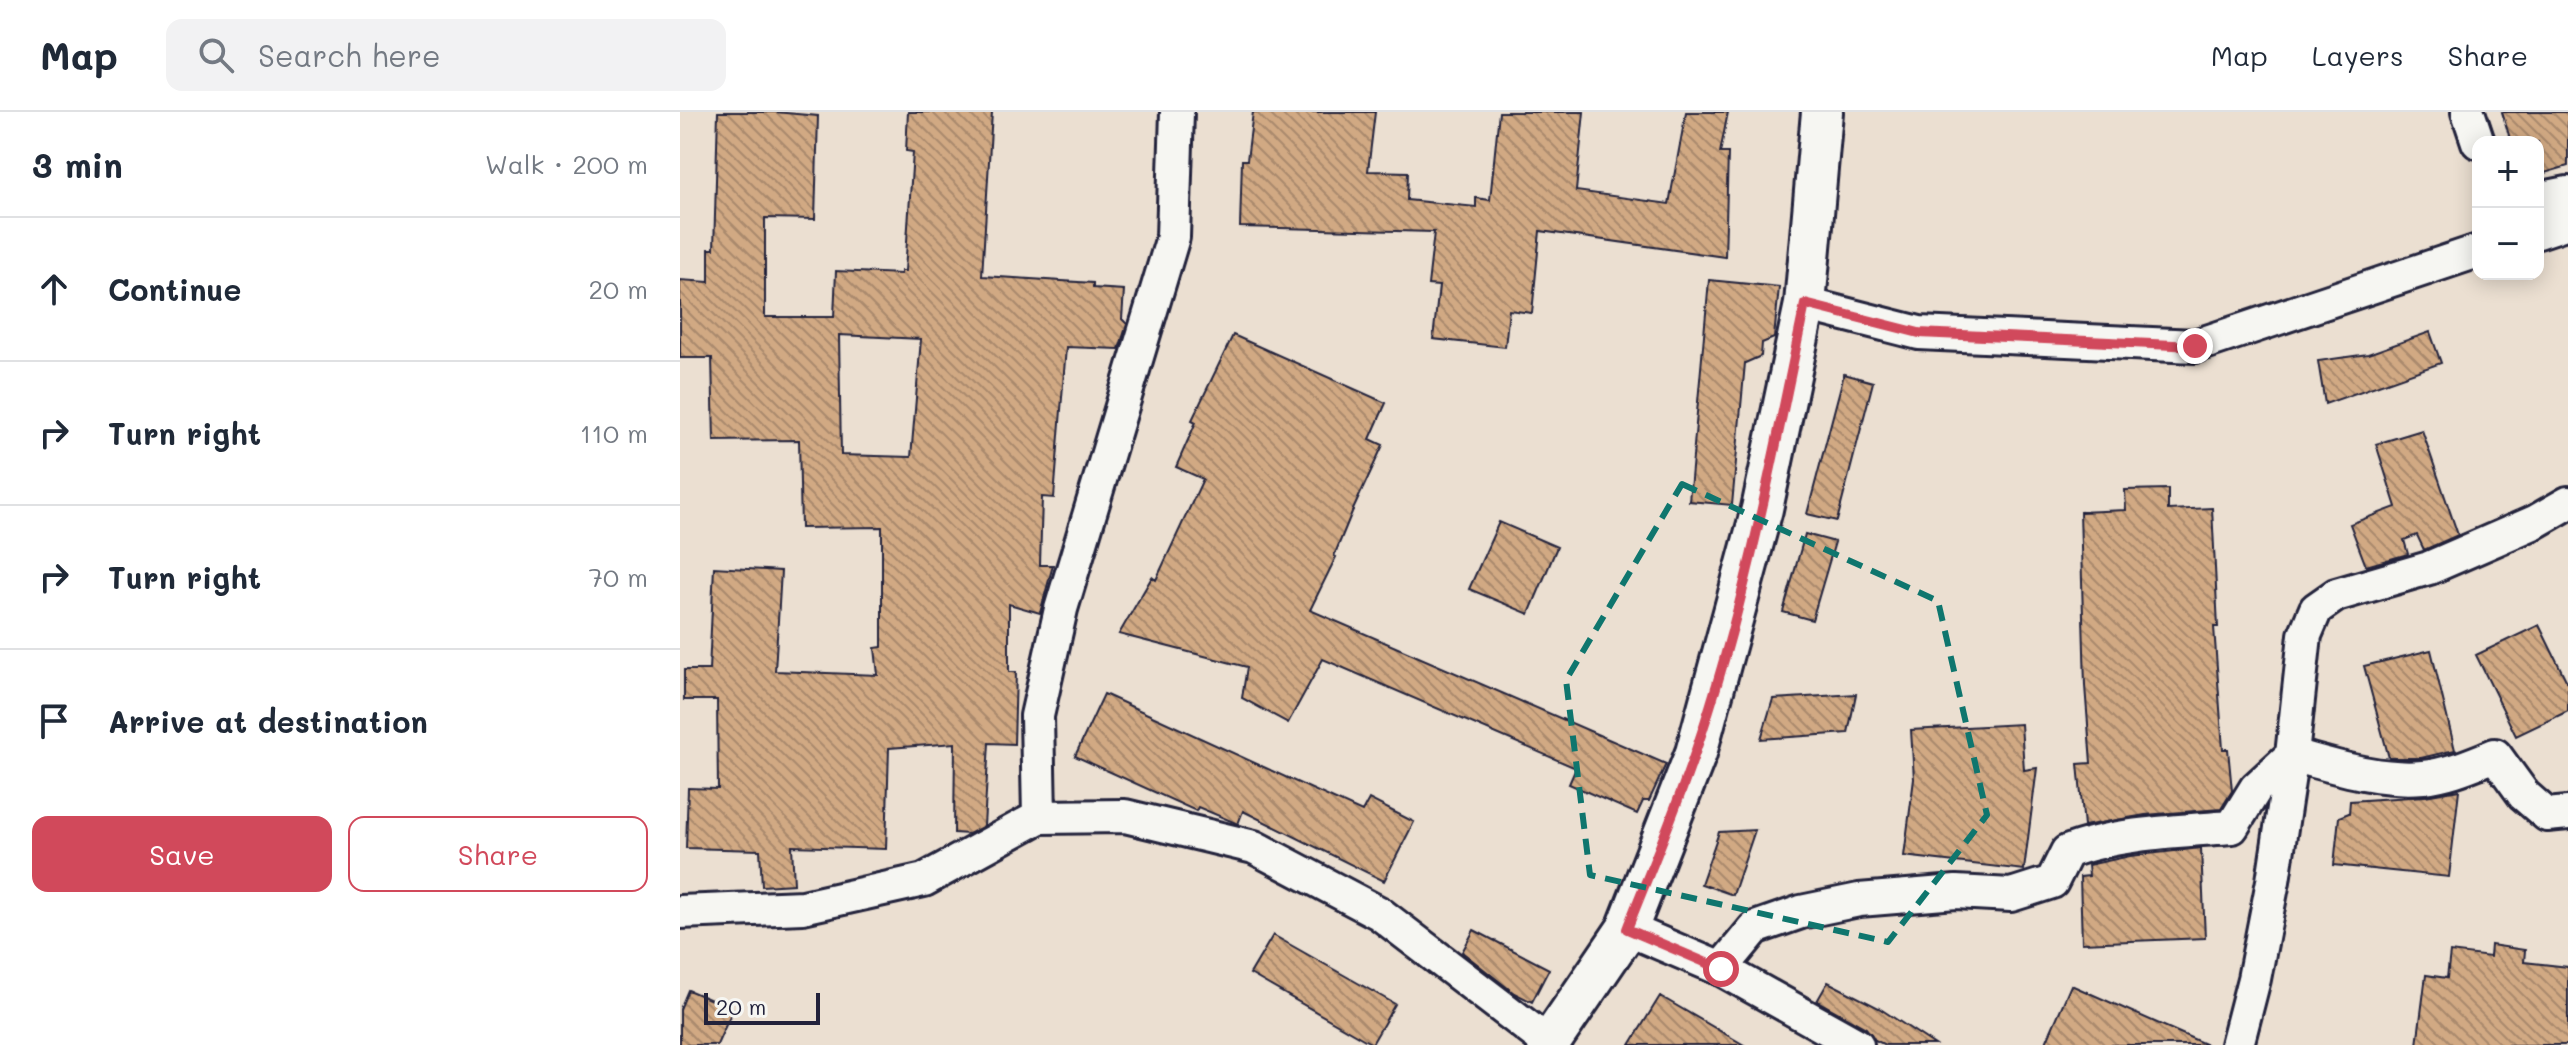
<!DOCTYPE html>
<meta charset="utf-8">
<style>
:root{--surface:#fff;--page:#f2f2f3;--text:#1f2937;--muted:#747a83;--line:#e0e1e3;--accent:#d1495b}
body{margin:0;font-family:Mali,sans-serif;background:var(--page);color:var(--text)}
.controls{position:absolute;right:24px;top:24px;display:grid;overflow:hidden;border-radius:16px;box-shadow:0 4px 20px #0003}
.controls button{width:72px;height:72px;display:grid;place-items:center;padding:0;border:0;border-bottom:2px solid var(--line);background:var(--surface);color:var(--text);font:40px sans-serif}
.scale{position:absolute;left:24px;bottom:20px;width:116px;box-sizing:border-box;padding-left:8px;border:4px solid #22223b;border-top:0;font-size:22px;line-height:28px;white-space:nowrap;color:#22223b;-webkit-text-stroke:6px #f6f6f2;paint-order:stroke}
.stop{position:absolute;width:24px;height:24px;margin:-18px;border:6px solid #d1495b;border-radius:50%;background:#fff}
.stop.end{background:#d1495b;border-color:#fff;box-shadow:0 2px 8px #0008}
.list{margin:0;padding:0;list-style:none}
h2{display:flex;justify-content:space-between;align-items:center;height:104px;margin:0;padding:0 32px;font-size:34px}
h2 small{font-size:26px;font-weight:400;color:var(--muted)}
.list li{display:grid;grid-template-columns:52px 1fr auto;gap:24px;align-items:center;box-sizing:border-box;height:144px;padding:0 32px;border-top:2px solid var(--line)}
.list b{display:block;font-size:30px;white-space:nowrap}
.list em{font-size:26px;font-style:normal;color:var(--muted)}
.actions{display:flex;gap:16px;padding:24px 32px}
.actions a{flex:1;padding:18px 0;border:2px solid var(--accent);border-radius:16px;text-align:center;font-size:28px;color:var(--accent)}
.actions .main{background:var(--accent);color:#fff}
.icon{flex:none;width:44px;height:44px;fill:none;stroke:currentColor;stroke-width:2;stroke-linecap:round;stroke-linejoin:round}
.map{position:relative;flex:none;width:1888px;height:933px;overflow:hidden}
header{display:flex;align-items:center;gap:48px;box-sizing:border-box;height:112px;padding:0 40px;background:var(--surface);border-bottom:2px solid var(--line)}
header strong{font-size:38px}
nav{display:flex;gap:44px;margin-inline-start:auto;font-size:28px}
.search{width:560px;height:72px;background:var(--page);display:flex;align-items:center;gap:20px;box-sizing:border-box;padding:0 28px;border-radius:16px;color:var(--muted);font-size:30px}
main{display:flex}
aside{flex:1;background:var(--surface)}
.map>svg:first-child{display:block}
.building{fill:url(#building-back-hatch);stroke:#22223b;stroke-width:2;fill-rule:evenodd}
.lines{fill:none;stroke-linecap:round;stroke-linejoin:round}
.minor-casing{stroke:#22223b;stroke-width:38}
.tertiary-casing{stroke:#22223b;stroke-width:46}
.minor{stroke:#f6f6f2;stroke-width:32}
.tertiary{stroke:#f6f6f2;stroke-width:40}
.route{stroke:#d1495b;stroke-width:10}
.marked{fill:none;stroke:#0f766e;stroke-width:6;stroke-dasharray:16 10;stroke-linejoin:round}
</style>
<header>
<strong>Map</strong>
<div class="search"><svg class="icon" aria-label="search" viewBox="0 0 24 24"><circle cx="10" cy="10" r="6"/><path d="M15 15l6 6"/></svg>Search here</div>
<nav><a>Map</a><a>Layers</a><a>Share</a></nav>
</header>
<main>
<aside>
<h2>3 min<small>Walk · 200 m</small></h2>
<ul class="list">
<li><svg class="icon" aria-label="ahead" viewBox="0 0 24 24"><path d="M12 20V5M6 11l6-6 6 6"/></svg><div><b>Continue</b></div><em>20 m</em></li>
<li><svg class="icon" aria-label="right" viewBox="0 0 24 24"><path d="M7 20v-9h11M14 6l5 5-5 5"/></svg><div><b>Turn right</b></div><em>110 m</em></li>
<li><svg class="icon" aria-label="right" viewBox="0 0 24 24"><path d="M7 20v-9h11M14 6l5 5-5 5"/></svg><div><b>Turn right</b></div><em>70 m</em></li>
<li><svg class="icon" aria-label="arrive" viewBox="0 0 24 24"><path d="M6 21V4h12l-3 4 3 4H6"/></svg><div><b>Arrive at destination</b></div></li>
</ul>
<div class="actions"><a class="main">Save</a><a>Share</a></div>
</aside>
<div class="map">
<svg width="1888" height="933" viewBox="0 0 1888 933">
<defs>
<pattern id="building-back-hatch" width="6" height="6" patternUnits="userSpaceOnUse" patternTransform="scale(2)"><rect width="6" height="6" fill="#d1a983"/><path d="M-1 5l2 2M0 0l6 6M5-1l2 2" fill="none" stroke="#a9896c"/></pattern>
</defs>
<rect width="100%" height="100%" fill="#ebdfd1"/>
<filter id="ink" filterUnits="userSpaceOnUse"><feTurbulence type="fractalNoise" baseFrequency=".0125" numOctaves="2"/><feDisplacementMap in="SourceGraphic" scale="16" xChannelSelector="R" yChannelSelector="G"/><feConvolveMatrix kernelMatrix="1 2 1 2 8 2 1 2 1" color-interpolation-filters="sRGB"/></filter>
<g filter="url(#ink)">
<path class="building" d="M 38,0 L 95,0 L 138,4 L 135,107 L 85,106 L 85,205 L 154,205 L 156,159 L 221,162 L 221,159 L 225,159 L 233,40 L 226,39 L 228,0 L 312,0 L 302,164 L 413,171 L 413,176 L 444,178 L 442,207 L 447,212 L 439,237 L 386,235 L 374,386 L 362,385 L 360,453 L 373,453 L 360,501 L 329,492 L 329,560 L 336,560 L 334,632 L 309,631 L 304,714 L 289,722 L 274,721 L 275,631 L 209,636 L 206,737 L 112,734 L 114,772 L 82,774 L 80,738 L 6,736 L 8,676 L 38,677 L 37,588 L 4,588 L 4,558 L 29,558 L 34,455 L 101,459 L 95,559 L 198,563 L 195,536 L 202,535 L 202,415 L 121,416 L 119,328 L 34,329 L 32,246 L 0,246 L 0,168 L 29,170 L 29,137 L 34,137 ZM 159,223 L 241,227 L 231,345 L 161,343 Z
M 573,0 L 695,0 L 688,59 L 728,60 L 727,88 L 796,95 L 796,86 L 810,88 L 819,0 L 904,0 L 896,79 L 989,92 L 1006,0 L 1048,0 L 1040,41 L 1048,41 L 1045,145 L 860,119 L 852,201 L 829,198 L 825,235 L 753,227 L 759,174 L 748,173 L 754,120 L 560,115 L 562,48 L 567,48 Z
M 1822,0 L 1888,0 L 1888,54 L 1858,63 L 1858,30 L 1831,30 Z
M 1029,168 L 1099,175 L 1094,226 L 1082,231 L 1081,244 L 1065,251 L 1052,393 L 1009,389 Z
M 1750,220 L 1761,251 L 1645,292 L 1638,249 L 1688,242 Z
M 553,223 L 706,291 L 690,327 L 703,333 L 672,400 L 654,444 L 656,445 L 630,498 L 986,652 L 969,689 L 963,689 L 957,702 L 889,672 L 896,656 L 643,547 L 608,611 L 562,586 L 567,555 L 439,522 L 472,465 L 476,468 L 523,367 L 496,355 L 516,310 L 512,308 Z
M 1164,262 L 1193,270 L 1157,409 L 1127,402 Z
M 1742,318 L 1778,423 L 1744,438 L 1737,423 L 1724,428 L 1728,442 L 1686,454 L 1670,412 L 1716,395 L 1696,332 Z
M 1488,377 L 1488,398 L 1532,396 L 1538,515 L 1534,515 L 1543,637 L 1548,637 L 1552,679 L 1541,697 L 1465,703 L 1404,714 L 1398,652 L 1411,651 L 1405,574 L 1400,400 L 1446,398 L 1445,378 Z
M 819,410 L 877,435 L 849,502 L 789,477 Z
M 1125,422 L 1155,430 L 1132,508 L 1103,500 Z
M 1859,513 L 1888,572 L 1888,599 L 1836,624 L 1796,543 Z
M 1751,538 L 1775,638 L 1741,646 L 1709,646 L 1684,554 Z
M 424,582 L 682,700 L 689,687 L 734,710 L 704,769 L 563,699 L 558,712 L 518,695 L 516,699 L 395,644 Z
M 1176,582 L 1168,621 L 1081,627 L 1093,587 Z
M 1341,612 L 1344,658 L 1357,656 L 1344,758 L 1224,744 L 1234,667 L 1231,618 Z
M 1779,678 L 1769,765 L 1654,753 L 1659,705 L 1669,701 L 1670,689 L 1745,684 Z
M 1075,718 L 1053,783 L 1021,772 L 1039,720 Z
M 1521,736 L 1525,826 L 1402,831 L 1400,765 L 1409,764 L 1408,753 L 1450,744 Z
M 794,818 L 869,857 L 852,890 L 834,881 L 782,840 Z
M 593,823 L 715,892 L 692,932 L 570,862 Z
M 1811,833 L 1845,838 L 1844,850 L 1888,855 L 1888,933 L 1737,933 L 1746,863 L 1767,866 L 1770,840 L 1810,845 Z
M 1148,870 L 1199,896 L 1255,933 L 1205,933 L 1195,928 L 1186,916 L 1137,889 Z
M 1391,873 L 1527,933 L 1365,933 Z
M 8,878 L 53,897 L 37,933 L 0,933 L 0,897 Z
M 980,884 L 1064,933 L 950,933 Z"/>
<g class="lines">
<defs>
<path id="minor" d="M 1788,0 L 1798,30
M 1858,87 L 1888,81
M 1858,120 L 1888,110
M 1125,192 L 1239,221 L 1515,234 L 1798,139
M 359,705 L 357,604 L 381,497 L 493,125 L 497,0
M 0,800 L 123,795 L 244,768 L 359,705 L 445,704 L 574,735 L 699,801 L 870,932
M 947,817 L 1041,857 L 1177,933
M 1041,857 L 1075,816 L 1121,800 L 1179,788 L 1276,780 L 1331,783 L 1372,770 L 1387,740 C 1435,721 1500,719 1552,715 L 1576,676 L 1612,643 C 1654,654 1698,669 1743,665 C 1768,663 1792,652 1815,643 L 1844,683 L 1867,703 L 1888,701
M 1557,933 L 1574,867 L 1593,769 L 1612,643 L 1625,523 L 1636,497 L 1656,483 L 1749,456 L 1855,410 L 1888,391"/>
<path id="tertiary" d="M 868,933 L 947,817 L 1016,641 L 1082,397 L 1125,192 L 1142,0"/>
</defs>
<use href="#minor" class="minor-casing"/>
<use href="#tertiary" class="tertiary-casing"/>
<use href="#minor" class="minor"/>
<use href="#tertiary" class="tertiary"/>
</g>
</g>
<g class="lines" filter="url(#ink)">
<path class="route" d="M 1041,857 L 947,817 C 970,759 995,700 1015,641 C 1065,495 1094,342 1125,192 L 1239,221 L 1515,234"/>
</g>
<path class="marked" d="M 1002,372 L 1258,489 L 1307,703 L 1208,830 L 910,763 L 886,568 Z"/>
</svg>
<div class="controls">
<button>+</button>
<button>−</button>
</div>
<div class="scale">20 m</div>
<div class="stop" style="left:1041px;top:857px"></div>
<div class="stop end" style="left:1515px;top:234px"></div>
</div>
</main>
